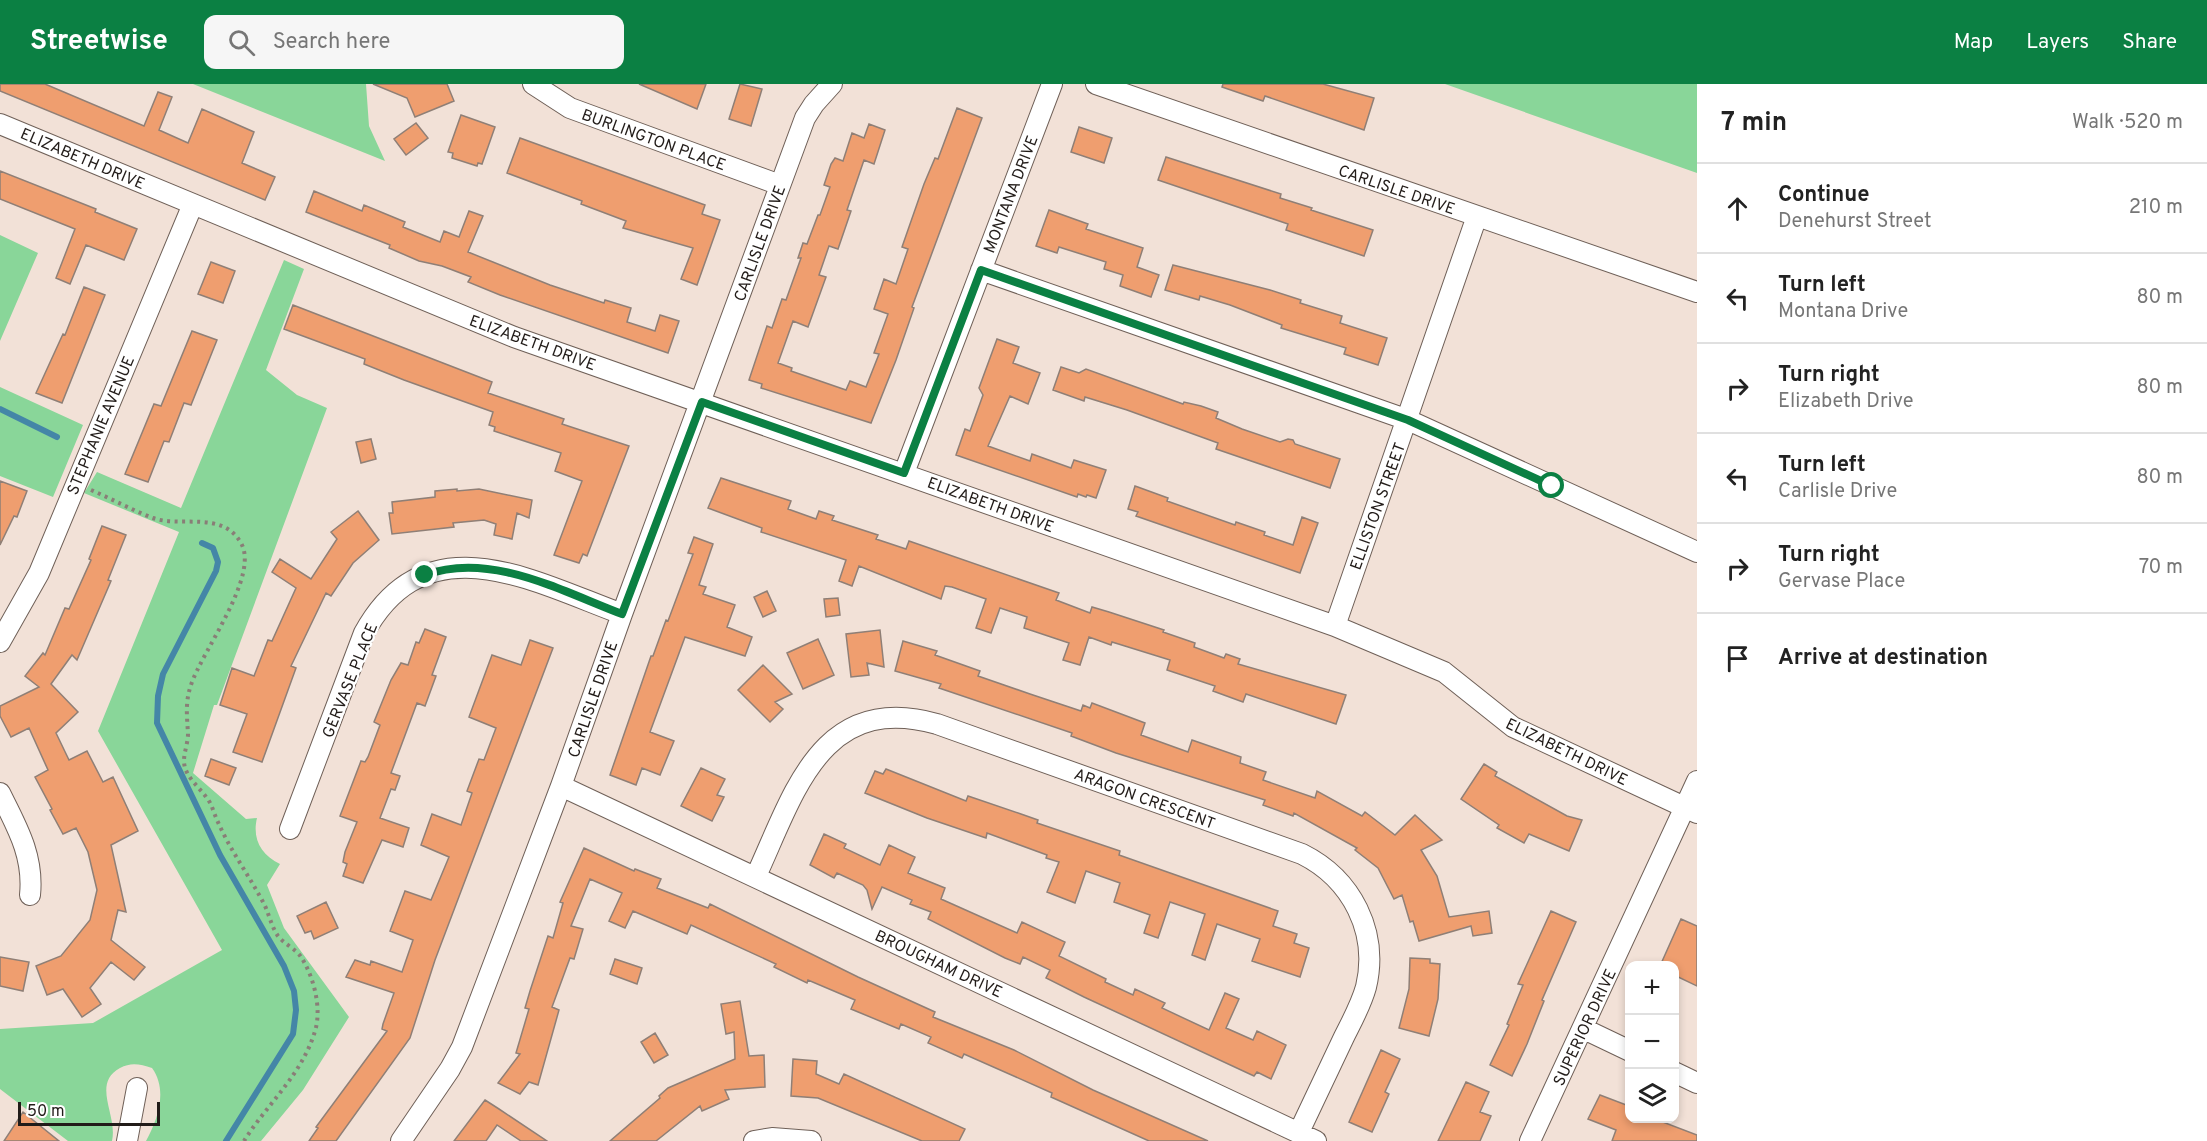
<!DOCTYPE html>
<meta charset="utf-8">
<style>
:root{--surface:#fff;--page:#f6f6f6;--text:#222;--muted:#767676;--line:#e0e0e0;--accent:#0b8043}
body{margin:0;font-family:Overpass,sans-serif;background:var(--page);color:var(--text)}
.controls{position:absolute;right:18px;bottom:18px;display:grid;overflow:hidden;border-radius:12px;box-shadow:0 3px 9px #0003}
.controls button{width:54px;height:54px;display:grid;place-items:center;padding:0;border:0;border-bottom:2px solid var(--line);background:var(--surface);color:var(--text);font:30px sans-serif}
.scale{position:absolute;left:18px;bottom:15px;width:142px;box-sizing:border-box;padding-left:6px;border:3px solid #221c19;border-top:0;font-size:16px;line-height:21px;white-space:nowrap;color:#221c19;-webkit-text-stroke:4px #fff;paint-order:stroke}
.stop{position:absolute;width:18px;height:18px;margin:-14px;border:4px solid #0b8043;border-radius:50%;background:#fff}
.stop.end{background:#0b8043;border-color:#fff;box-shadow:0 2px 6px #0008}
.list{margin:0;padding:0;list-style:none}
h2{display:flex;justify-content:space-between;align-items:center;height:78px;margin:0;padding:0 24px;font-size:26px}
h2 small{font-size:20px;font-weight:400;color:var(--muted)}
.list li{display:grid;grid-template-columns:39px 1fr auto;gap:18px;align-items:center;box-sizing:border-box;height:90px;padding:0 24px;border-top:2px solid var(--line)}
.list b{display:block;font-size:22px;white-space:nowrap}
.list p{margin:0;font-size:20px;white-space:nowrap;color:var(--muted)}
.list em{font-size:20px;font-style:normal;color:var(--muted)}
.icon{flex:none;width:33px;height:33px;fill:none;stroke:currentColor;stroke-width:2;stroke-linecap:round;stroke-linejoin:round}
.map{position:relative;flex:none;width:1697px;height:1057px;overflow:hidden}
header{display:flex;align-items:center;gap:36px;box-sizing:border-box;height:84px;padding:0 30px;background:var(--accent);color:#fff}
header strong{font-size:28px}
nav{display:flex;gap:33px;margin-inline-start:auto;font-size:21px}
.search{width:420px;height:54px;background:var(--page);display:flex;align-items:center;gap:15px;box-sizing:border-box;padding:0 21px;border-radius:12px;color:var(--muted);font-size:22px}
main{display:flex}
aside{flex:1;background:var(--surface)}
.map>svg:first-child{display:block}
.green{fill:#89d699}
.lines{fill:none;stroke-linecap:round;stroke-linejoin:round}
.stream{stroke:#4486a7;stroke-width:6}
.building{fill:#ef9e6f;stroke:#8f7f76;stroke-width:1.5}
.minor-casing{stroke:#6f6058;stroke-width:22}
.path{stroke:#897e77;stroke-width:4;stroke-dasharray:3 4.5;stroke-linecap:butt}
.minor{stroke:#fff;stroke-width:20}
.route{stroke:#0b8043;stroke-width:8}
.labels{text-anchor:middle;stroke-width:4.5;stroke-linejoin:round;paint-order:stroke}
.street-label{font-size:16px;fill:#221c19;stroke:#fff}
</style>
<header>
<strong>Streetwise</strong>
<div class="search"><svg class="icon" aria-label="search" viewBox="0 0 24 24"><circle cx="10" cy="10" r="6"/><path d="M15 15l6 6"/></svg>Search here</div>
<nav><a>Map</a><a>Layers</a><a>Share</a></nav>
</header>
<main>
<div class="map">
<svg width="1697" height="1057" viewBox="0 0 1697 1057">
<rect width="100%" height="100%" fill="#f2e1d7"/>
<path class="green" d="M 193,0 L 366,0 L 369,42 L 385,77 Z
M 1445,0 L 1697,0 L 1697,89 Z
M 0,151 L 38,169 L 0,257 Z
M 284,176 L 304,185 L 266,286 L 297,311 L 327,324 L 217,621 L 214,621 L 193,689 L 246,735 L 257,734 C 252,755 261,771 280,780 L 267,801 L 284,844 L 349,933 L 303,1006 L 261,1057 L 146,1057 C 158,1035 168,1006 152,984 C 140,980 131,978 120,984 C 91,1000 118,1031 112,1057 L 68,1057 L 0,1005 L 0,945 L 93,939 L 222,866 L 98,647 L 179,448 L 84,409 L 97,388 L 181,424 Z
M 0,303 L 83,341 L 53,413 L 0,392 Z"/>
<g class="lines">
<path class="stream" d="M 0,325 L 57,353
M 202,459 L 213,464 L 218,478 L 216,487 L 163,590 L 158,612 L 157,639 L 220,771 L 284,882 L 294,907 L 296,926 L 293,950 L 226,1057"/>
</g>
<path class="building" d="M 0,0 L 45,0 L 144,42 L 158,8 L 172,13 L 159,46 L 188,59 L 202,25 L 254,48 L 242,79 L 275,93 L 265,116 L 0,7 Z
M 373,0 L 447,0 L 454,17 L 415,33 L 407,14 Z
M 639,0 L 706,0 L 697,25 Z
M 740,0 L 762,5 L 751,42 L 729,35 Z
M 1223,0 L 1323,0 L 1374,14 L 1364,46 L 1265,12 L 1263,17 L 1222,3 Z
M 957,24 L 982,34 L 912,223 L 914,224 L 896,276 L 871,339 L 761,304 L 762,300 L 749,296 L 767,242 L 772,244 L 782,215 L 786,216 L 801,174 L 798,174 L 803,159 L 807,160 L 818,131 L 820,131 L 830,103 L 824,101 L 831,80 L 835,74 L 843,77 L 852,49 L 864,54 L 869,40 L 885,46 L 874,80 L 864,76 L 847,126 L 851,127 L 838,165 L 829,162 L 819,191 L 826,193 L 808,243 L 793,237 L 778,279 L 792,284 L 791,287 L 846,306 L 850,297 L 866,303 L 879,270 L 874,269 L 888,230 L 874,225 L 884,195 L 896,200 L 908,165 L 902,163 L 924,100 L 935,74 L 938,75 Z
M 461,31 L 495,43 L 482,80 L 478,79 L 477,82 L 452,74 L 453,69 L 448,68 Z
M 416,39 L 428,54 L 406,71 L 394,55 Z
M 1079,43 L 1112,54 L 1104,79 L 1071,68 Z
M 520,54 L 705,121 L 702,130 L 720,136 L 697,201 L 681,195 L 693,164 L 623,144 L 626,137 L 581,120 L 582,117 L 507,89 Z
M 1166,73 L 1281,110 L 1280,114 L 1312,124 L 1311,126 L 1373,146 L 1364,172 L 1286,146 L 1288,140 L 1158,96 Z
M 0,87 L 96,125 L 95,128 L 137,145 L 124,176 L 86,161 L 70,200 L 56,194 L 75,145 L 0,115 Z
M 314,107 L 362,127 L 364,121 L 405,138 L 403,143 L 440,158 L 444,147 L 459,153 L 469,127 L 483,132 L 468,168 L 550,201 L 604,219 L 605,216 L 631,224 L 627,238 L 655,247 L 660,231 L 679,237 L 668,269 L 500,211 L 468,198 L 471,193 L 442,182 L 419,177 L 389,164 L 390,161 L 306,128 Z
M 1049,126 L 1088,140 L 1086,145 L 1143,164 L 1137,183 L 1159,191 L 1151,213 L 1120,202 L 1123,191 L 1104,185 L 1106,178 L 1059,163 L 1057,169 L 1036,162 Z
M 211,178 L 235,187 L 223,219 L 198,210 Z
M 1173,181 L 1270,206 L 1301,216 L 1300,219 L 1342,232 L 1340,239 L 1387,254 L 1378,281 L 1344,270 L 1346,264 L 1281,244 L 1282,241 L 1230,221 L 1200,212 L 1199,216 L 1165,206 Z
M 84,203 L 105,211 L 62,319 L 36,309 L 63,250 L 65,251 Z
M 293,221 L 492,298 L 488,309 L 564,335 L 562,340 L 629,362 L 587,472 L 583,470 L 579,479 L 554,471 L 582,397 L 555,387 L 561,369 L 494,347 L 495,343 L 489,341 L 493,328 L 404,296 L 364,280 L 365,275 L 284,245 Z
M 192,247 L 217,256 L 191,321 L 184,319 L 169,358 L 164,357 L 148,398 L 125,390 L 154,320 L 161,322 Z
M 997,255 L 1019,263 L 1013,279 L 1040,289 L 1028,320 L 1010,312 L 988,362 L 1030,377 L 1032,370 L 1071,384 L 1074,376 L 1106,386 L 1096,414 L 1087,411 L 1086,413 L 1078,410 L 1077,413 L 956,371 L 965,345 L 970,347 L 983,311 L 979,304 Z
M 1061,283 L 1079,289 L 1086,285 L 1183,320 L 1184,318 L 1201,322 L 1218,328 L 1216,334 L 1242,345 L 1280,358 L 1288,355 L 1293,356 L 1295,360 L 1340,375 L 1330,404 L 1216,365 L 1218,359 L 1127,326 L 1085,313 L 1084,317 L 1053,306 Z
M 371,355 L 376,375 L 361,379 L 356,358 Z
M 721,394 L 791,417 L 788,425 L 816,435 L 819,427 L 834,432 L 832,436 L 878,451 L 876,455 L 906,465 L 909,457 L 1059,509 L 1056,516 L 1090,529 L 1092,523 L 1109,528 L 1164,546 L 1163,548 L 1195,559 L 1194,563 L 1224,574 L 1226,570 L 1240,575 L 1238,580 L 1346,611 L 1336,640 L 1246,610 L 1243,618 L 1213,607 L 1215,602 L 1167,586 L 1170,576 L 1112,558 L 1111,561 L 1089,553 L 1080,581 L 1063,576 L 1069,559 L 1024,544 L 1027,533 L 1000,524 L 991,549 L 976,544 L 986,515 L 952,503 L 945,502 L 941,515 L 859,482 L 852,502 L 839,497 L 846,476 L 761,448 L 762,444 L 708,424 Z
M 0,397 L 27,407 L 17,433 L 14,432 L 0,461 Z
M 1135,402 L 1168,414 L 1167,417 L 1235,441 L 1236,438 L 1265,448 L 1264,451 L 1293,461 L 1302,433 L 1318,439 L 1300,489 L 1136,432 L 1138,428 L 1128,425 Z
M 457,405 L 457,407 L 479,405 L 532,416 L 529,434 L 517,429 L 512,455 L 494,451 L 496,440 L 484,436 L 453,439 L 454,443 L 392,450 L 389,429 L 393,429 L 392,418 L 435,413 L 435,407 Z
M 358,427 L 379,456 L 353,479 L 331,512 L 326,509 L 291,582 L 296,584 L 262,678 L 233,668 L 247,630 L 220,621 L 232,584 L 254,592 L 268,556 L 272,557 L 296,504 L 272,488 L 280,475 L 311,495 L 337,455 L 331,448 Z
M 102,442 L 126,451 L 108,496 L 111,497 L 77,576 L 72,571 L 51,600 L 78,628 L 56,649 L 69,676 L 87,667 L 103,698 L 113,693 L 138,747 L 111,761 L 126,828 L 118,826 L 111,856 L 145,883 L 134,896 L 111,878 L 90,904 L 101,920 L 82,933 L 63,905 L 47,911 L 36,882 L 61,872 L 90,836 L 97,806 L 88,768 L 76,744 L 63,750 L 50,726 L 52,725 L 35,693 L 48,686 L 29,644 L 11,653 L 0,632 L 0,622 L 39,603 L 25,592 L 43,569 L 45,571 L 65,524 L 69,525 L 91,476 L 89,475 Z
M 694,453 L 713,460 L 699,501 L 706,503 L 703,510 L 735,521 L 727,543 L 752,553 L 745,572 L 685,553 L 650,648 L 674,657 L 660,691 L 642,684 L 636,701 L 610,691 L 651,572 L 653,572 L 666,536 L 668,537 L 693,470 L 688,469 Z
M 767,507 L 776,527 L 763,533 L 754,513 Z
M 838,514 L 840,531 L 826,533 L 824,515 Z
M 425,545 L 446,553 L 432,591 L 436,592 L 425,622 L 417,619 L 391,689 L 400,692 L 395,706 L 391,705 L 380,734 L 409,744 L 403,763 L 382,756 L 363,799 L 343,792 L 347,780 L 343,778 L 345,768 L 357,738 L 340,732 L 361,677 L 365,678 L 368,673 L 380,641 L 374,638 L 391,596 L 401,579 L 408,581 L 416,558 L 419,559 Z
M 880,546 L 884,583 L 867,579 L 869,591 L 851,593 L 846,550 Z
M 818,555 L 834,591 L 803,605 L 787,569 Z
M 530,556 L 553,564 L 435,876 L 410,954 L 336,1057 L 309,1057 L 318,1044 L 316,1043 L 387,947 L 382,945 L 383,940 L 394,909 L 346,893 L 355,876 L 370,881 L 371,877 L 402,888 L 413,856 L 390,847 L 405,807 L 431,816 L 449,773 L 421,761 L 432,730 L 461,741 L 472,709 L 467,707 L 479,675 L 484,676 L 496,644 L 469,633 L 492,571 L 521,581 Z
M 903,557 L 937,567 L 935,571 L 980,587 L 978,592 L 1030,610 L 1081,627 L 1083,621 L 1090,624 L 1092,619 L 1145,639 L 1141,651 L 1188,668 L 1192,656 L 1241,673 L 1240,679 L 1266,688 L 1263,696 L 1315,714 L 1317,707 L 1362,732 L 1365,728 L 1395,751 L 1415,731 L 1442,756 L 1421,766 L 1437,792 L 1449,833 L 1489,827 L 1492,849 L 1473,852 L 1471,842 L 1419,857 L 1413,837 L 1410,838 L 1402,811 L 1394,815 L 1378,784 L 1355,766 L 1357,764 L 1294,729 L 1293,732 L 1263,721 L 1265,716 L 1116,669 L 1071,652 L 1072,649 L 939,604 L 941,600 L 895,587 Z
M 763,581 L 792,610 L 775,618 L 783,625 L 770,638 L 738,606 Z
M 211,675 L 236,684 L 229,701 L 205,692 Z
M 1484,680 L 1497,688 L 1495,692 L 1567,732 L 1582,736 L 1569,767 L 1529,750 L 1524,759 L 1497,744 L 1499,741 L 1461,715 Z
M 701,684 L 725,695 L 717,711 L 724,713 L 712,737 L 681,722 Z
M 886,685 L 966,717 L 968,712 L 1021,730 L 1038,736 L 1037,739 L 1120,767 L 1119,771 L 1278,827 L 1273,842 L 1297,850 L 1294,859 L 1309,864 L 1300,893 L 1252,877 L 1260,855 L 1217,840 L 1205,876 L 1192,871 L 1205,830 L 1170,818 L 1158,854 L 1144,849 L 1150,831 L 1114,818 L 1120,799 L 1086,787 L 1075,819 L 1047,808 L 1059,778 L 1046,774 L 1047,771 L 987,749 L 986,754 L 927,734 L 865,709 L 875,687 L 883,690 Z
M 824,750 L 846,760 L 844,764 L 880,781 L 889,761 L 915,773 L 908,789 L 945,804 L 941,815 L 1017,849 L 1022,838 L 1065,858 L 1059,872 L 1106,895 L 1105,898 L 1133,911 L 1135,905 L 1165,919 L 1162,924 L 1209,946 L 1225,909 L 1239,915 L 1226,944 L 1253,956 L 1257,947 L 1286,961 L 1271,995 L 1257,988 L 1254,992 L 1084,913 L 1046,894 L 1050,886 L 1023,873 L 1020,880 L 1005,874 L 928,835 L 931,828 L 910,820 L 912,816 L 882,803 L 872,825 L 867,806 L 863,801 L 837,789 L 834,794 L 810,781 Z
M 584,764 L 634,787 L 635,785 L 661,795 L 657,804 L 708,824 L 710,820 L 858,893 L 935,928 L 933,933 L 1014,966 L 1093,1006 L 1208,1057 L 1149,1057 L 1051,1013 L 1052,1009 L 964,970 L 962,974 L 928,959 L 931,953 L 901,940 L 899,945 L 851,925 L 855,916 L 808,896 L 807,899 L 774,883 L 776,880 L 691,841 L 687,850 L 633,827 L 625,844 L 609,837 L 622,809 L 590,795 L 571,842 L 583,845 L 574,875 L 570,874 L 552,923 L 559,926 L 538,1001 L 529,998 L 520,1010 L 498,999 L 520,970 L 516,969 L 529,925 L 525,924 L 530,907 L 548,852 L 553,854 L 563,819 L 560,818 Z
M 326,818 L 338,844 L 314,855 L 311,847 L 305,849 L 297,832 Z
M 1551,827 L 1576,838 L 1542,916 L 1544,917 L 1527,960 L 1512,992 L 1490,981 L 1509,941 L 1507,940 L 1523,901 L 1518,900 Z
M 1681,835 L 1697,842 L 1697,902 L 1674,891 L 1674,882 L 1660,882 Z
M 0,873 L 29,878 L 23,907 L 0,902 Z
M 1410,874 L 1430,875 L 1430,879 L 1440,880 L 1438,915 L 1429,952 L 1399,944 L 1409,905 Z
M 615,875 L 642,884 L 637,900 L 610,890 Z
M 740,917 L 749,972 L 764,971 L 765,1003 L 725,1006 L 729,1015 L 702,1027 L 700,1022 L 656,1057 L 610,1057 L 660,1014 L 659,1012 L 668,1004 L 735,975 L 734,948 L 726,950 L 721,920 Z
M 655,949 L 668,971 L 654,979 L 641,958 Z
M 1381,966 L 1400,975 L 1385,1008 L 1389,1010 L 1372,1048 L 1349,1038 Z
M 793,975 L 817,977 L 816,990 L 839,1000 L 844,990 L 965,1045 L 959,1057 L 922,1057 L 818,1014 L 791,1012 Z
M 1466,998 L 1489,1008 L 1480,1028 L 1491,1032 L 1480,1057 L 1438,1057 Z
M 1600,1011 L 1629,1022 L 1629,1035 L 1655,1035 L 1697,1051 L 1697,1057 L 1612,1057 L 1616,1046 L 1588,1035 Z
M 485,1016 L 499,1025 L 547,1057 L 521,1057 L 497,1041 L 486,1057 L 454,1057 Z
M 23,1028 L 59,1057 L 4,1057 Z"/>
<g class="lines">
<defs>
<path id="minor" d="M 533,0 L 570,24 L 780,101
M 1096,0 L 1697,208
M 0,40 L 514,253 L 1335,542 L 1444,588 L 1513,643 L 1697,729
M 981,186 L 1408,336 L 1697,468
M 904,389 L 1052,0
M 1335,542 L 1477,132
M 0,558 L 39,489 L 193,120
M 561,702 L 1316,1057
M 0,709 C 17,743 34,772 30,811
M 290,745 L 364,549 C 426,436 532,497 622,530
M 756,792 C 794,710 821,607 937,640 L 1302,770 C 1352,795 1379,848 1366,903 C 1361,921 1352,937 1344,953 C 1329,985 1314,1017 1299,1048
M 1584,945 L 1630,967
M 1674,988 L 1697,999
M 127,1057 L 137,1004
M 401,1057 L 450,985 L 462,963 L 561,702 L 622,530 L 805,34 L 814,20 L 832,0
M 754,1057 L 772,1054 L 811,1057
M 1530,1057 L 1697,697"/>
</defs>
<use href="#minor" class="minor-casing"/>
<path class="path" d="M 91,406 C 112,415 132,426 153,434 C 181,444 222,426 241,459 C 260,492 202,567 191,601 C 185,618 187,632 188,650 C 188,659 184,668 184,677 C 184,695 206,707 212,723 C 224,758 246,786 263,818 C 269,829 271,842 278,852 C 284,860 296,865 301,873 C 314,893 322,925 315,947 C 302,991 267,1020 244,1057"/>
<use href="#minor" class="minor"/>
</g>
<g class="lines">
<path class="route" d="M 425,491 C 490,467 561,507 622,530 L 702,318 L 904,389 L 981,186 L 1408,336 L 1552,402"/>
</g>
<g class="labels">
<g class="street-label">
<text transform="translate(654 55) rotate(20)" y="6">BURLINGTON PLACE</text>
<text transform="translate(83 74) rotate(23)" y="6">ELIZABETH DRIVE</text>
<text transform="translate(1397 105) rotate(19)" y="6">CARLISLE DRIVE</text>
<text transform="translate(1010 110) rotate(-69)" y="6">MONTANA DRIVE</text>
<text transform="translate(759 159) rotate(-70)" y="6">CARLISLE DRIVE</text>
<text transform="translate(533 258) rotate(20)" y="6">ELIZABETH DRIVE</text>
<text transform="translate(100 341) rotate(-67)" y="6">STEPHANIE AVENUE</text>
<text transform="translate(991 420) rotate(20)" y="6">ELIZABETH DRIVE</text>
<text transform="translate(1377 422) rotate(-70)" y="6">ELLISTON STREET</text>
<text transform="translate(349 596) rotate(-68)" y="6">GERVASE PLACE</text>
<text transform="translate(592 615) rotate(-71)" y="6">CARLISLE DRIVE</text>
<text transform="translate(1567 667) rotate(26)" y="6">ELIZABETH DRIVE</text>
<text transform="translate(1145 714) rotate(20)" y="6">ARAGON CRESCENT</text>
<text transform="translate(939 879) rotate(25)" y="6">BROUGHAM DRIVE</text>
<text transform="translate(1584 943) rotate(-65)" y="6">SUPERIOR DRIVE</text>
</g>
</g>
</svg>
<div class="controls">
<button>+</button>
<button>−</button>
<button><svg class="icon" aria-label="layers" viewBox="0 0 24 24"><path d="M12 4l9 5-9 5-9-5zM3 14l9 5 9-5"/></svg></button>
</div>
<div class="scale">50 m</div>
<div class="stop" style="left:1552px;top:402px"></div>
<div class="stop end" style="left:425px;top:491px"></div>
</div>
<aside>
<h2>7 min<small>Walk · 520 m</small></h2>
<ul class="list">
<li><svg class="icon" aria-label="ahead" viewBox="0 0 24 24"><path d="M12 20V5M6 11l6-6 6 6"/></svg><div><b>Continue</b><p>Denehurst Street</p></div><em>210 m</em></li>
<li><svg class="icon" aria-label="left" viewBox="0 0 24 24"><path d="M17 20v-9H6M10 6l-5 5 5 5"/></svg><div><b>Turn left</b><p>Montana Drive</p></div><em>80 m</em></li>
<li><svg class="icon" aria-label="right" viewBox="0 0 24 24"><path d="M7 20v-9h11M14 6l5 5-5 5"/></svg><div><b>Turn right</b><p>Elizabeth Drive</p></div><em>80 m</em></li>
<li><svg class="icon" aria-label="left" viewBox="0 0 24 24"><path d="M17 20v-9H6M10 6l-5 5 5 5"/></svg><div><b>Turn left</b><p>Carlisle Drive</p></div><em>80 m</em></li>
<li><svg class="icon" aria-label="right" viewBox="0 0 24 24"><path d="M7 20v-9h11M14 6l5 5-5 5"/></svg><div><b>Turn right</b><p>Gervase Place</p></div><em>70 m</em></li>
<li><svg class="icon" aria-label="arrive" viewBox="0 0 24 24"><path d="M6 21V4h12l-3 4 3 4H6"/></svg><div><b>Arrive at destination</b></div></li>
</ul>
</aside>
</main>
